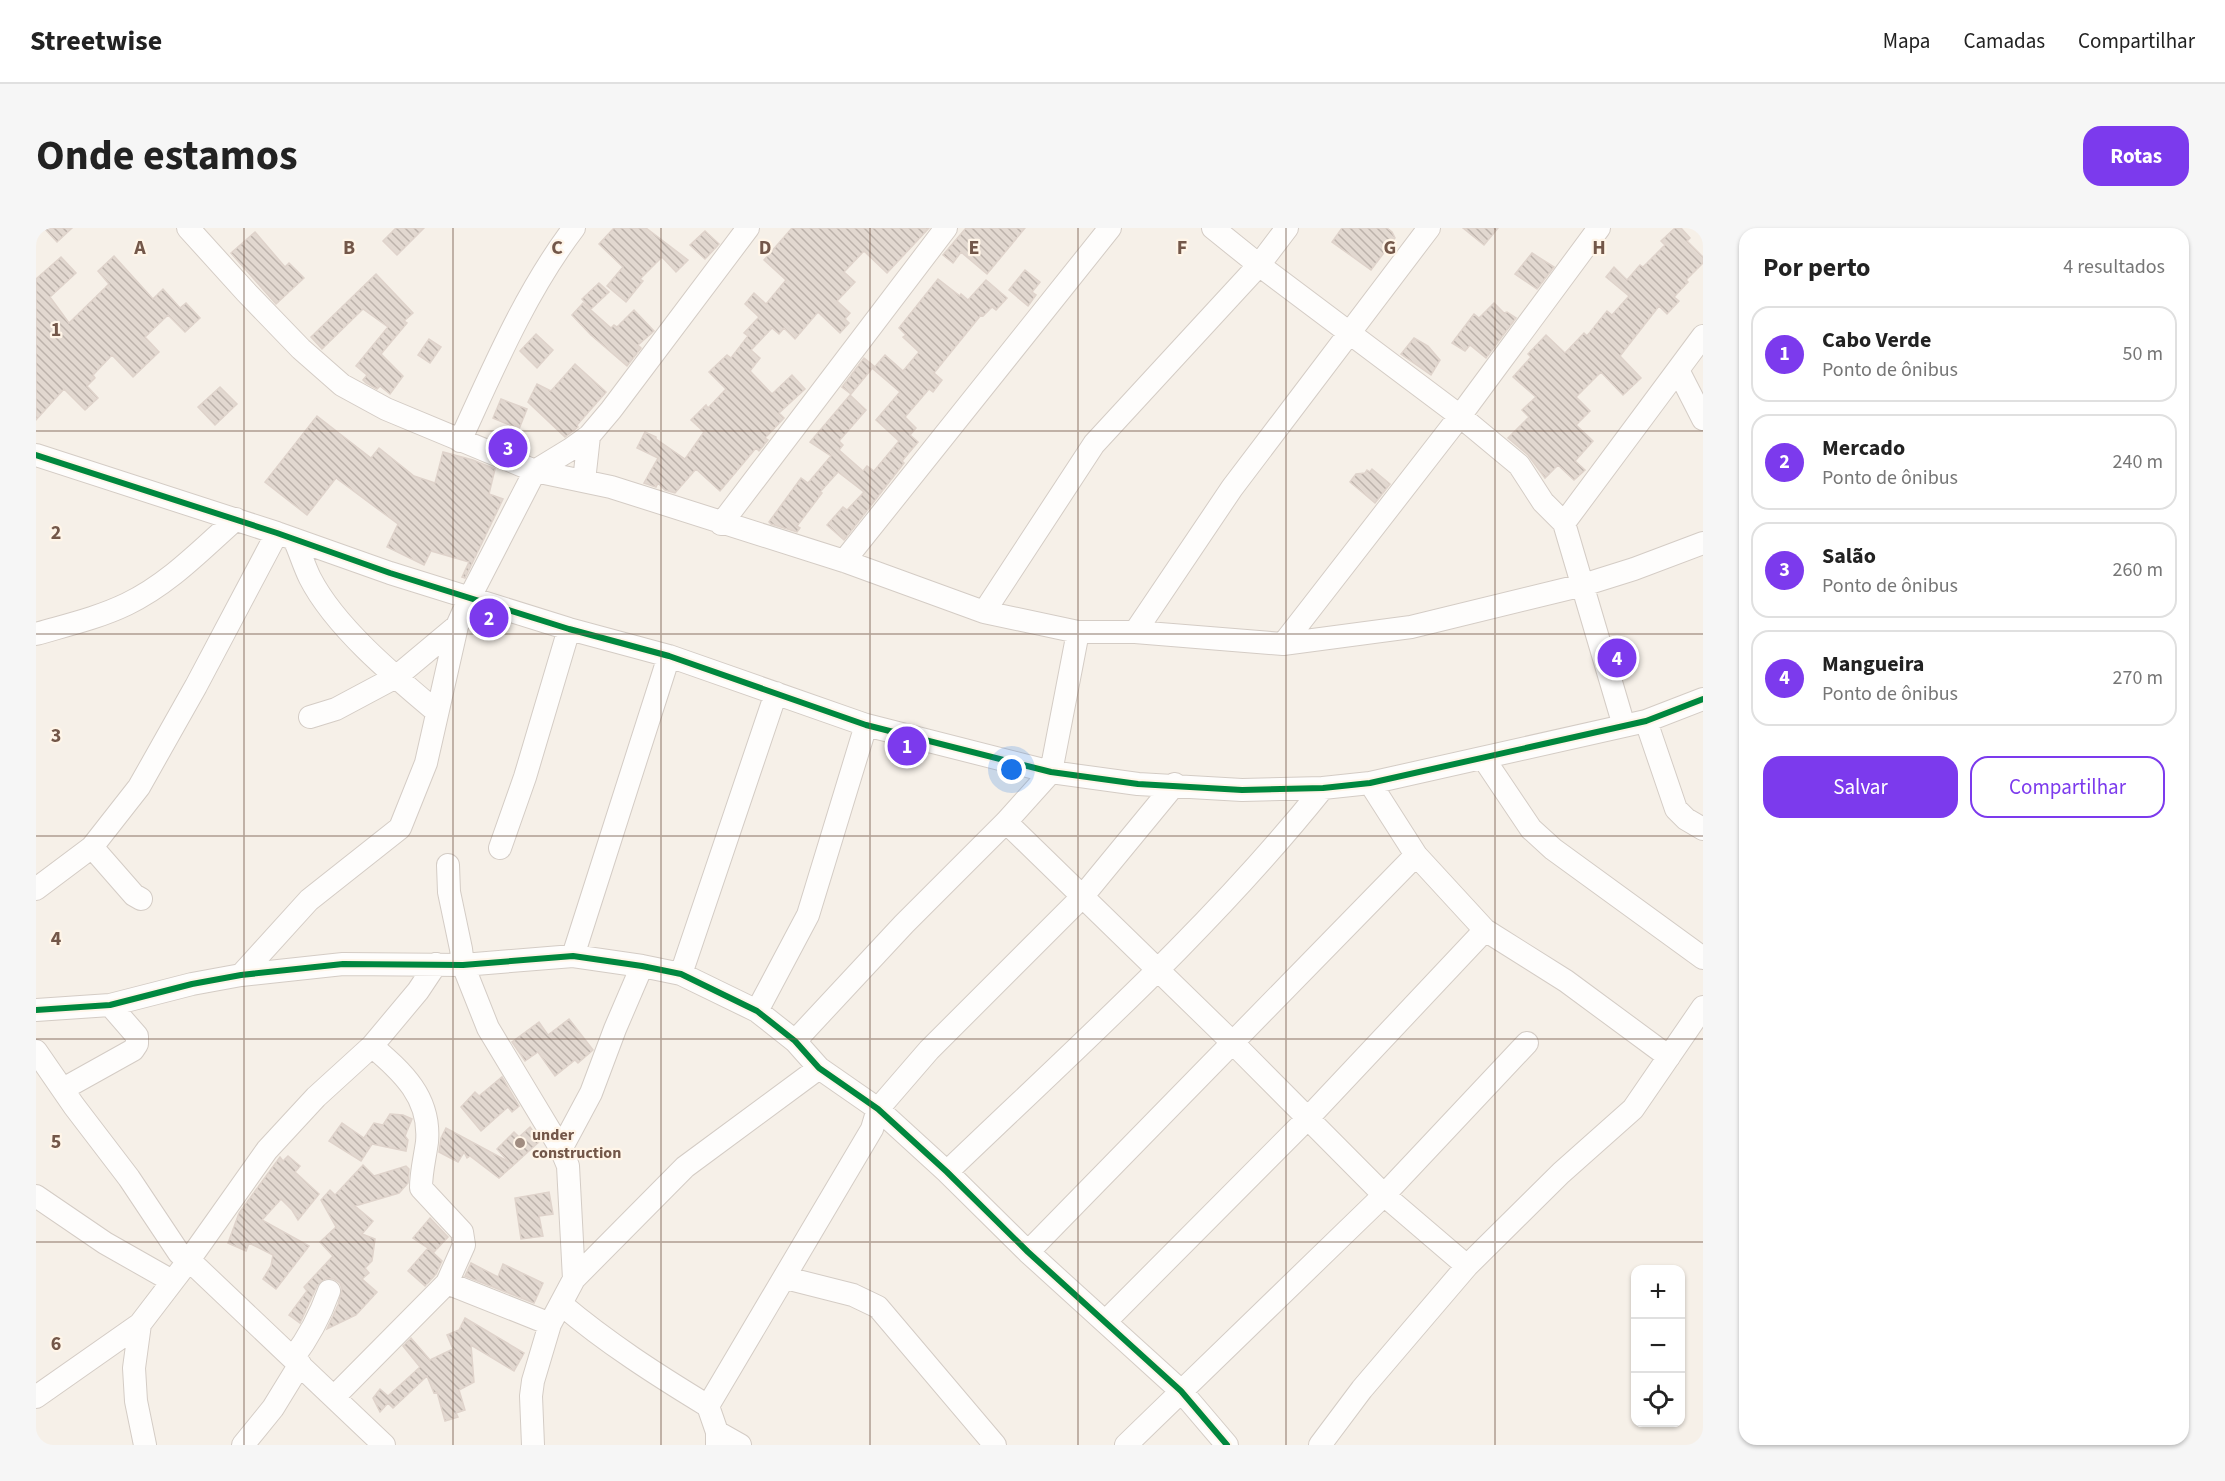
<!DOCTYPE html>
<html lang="pt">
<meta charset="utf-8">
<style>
:root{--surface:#fff;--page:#f6f6f6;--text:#222;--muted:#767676;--line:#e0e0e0;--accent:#7c3aed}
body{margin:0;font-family:"Source Sans 3",sans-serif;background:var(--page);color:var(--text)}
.controls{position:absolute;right:18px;bottom:18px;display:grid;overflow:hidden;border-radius:12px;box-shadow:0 2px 4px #0004}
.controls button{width:54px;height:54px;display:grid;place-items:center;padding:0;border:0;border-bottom:2px solid var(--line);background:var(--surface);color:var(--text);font:30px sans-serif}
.you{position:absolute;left:976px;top:542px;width:21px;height:21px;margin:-15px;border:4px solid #fff;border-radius:50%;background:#1a73e8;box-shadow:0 0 0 9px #1a73e833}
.badge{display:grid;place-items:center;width:39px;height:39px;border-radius:50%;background:var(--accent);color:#fff;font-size:20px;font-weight:700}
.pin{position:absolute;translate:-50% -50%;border:3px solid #fff;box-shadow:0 2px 6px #0006}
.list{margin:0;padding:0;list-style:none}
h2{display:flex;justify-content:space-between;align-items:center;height:78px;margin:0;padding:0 24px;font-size:26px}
h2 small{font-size:20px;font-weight:400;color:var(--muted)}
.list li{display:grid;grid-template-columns:39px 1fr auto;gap:18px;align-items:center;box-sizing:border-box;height:96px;margin:0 12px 12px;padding:0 12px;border:2px solid var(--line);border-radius:18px}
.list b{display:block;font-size:22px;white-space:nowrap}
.list p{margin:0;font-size:20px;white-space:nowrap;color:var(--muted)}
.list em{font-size:20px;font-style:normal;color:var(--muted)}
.actions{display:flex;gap:12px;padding:18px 24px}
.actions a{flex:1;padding:14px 0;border:2px solid var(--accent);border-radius:18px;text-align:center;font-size:21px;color:var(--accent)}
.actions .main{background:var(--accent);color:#fff}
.icon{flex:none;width:33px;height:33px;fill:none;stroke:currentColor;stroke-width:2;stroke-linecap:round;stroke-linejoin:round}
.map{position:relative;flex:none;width:1667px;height:1217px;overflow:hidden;border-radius:18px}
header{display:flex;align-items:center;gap:36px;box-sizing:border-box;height:84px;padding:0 30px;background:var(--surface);border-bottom:2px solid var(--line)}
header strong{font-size:28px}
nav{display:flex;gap:33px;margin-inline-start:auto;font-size:21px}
.intro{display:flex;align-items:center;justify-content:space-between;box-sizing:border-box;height:144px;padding:0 36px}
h1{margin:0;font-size:42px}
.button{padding:15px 27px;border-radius:18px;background:var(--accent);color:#fff;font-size:21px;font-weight:700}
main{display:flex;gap:36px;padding:0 36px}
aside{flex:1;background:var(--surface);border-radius:18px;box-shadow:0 2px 4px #0004}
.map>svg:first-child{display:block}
.building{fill:url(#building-back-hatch);stroke:#dfd3cb;stroke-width:1.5}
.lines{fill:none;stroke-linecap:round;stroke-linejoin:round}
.minor-casing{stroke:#d4ccc5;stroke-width:24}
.minor{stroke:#fefdfc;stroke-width:22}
.cycleway-casing{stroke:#fff5e8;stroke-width:10}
.cycleway{stroke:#00873e;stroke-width:6}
.grid{fill:none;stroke:#735749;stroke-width:1.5;stroke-opacity:0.55}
.poi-dot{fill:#a18d81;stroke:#fff5e8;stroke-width:2}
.labels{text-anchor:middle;stroke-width:4.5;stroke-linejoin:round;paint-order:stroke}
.poi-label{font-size:16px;font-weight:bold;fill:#735749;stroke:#fff5e8;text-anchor:start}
.grid-label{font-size:20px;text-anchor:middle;font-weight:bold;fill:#735749;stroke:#fff5e8;stroke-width:4.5;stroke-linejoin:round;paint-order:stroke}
</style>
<header>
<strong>Streetwise</strong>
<nav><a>Mapa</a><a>Camadas</a><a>Compartilhar</a></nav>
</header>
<div class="intro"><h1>Onde estamos</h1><a class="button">Rotas</a></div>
<main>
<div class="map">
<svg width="1667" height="1217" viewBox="0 0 1667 1217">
<defs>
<pattern id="building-back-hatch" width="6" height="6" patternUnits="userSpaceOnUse" patternTransform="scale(1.5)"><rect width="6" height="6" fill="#e2d8d0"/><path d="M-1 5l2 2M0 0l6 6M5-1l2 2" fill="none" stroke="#bcb2ab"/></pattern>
</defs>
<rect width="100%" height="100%" fill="#f6f0e8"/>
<path class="building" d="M 8,0 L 36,0 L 21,14 Z
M 360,0 L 388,0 L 361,27 L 347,13 Z
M 578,0 L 610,0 L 652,32 L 640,44 L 626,29 L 604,51 L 607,53 L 590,74 L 571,58 L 587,39 L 563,16 Z
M 756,0 L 893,0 L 851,45 L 828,23 L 808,44 L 819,54 L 801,73 L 814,85 L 809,91 L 813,95 L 804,105 L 782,84 L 759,111 L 748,100 L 743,106 L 736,100 L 715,122 L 724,130 L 714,143 L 736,166 L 756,147 L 769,161 L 743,185 L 748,190 L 729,210 L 732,212 L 723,223 L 720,220 L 684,263 L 660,241 L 639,265 L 629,262 L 622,255 L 620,259 L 608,255 L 622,230 L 601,220 L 609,204 L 620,209 L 620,211 L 649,231 L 668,204 L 655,192 L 670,177 L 672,180 L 690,161 L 673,144 L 691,127 L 695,130 L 712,108 L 708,105 L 723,89 L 709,76 L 718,65 L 730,76 L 750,52 L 728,32 Z
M 930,0 L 989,0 L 951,46 L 925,24 L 917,35 L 907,27 Z
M 1306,0 L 1351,0 L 1356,4 L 1359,10 L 1335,42 L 1296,14 Z
M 1427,0 L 1462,0 L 1448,17 Z
M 1639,0 L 1645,0 L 1654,10 L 1651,13 L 1667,29 L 1667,35 L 1650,52 L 1652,54 L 1638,69 L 1643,73 L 1631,86 L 1623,78 L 1584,128 L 1605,150 L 1587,167 L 1565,144 L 1540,169 L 1554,183 L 1540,197 L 1557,213 L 1539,233 L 1549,242 L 1538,252 L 1522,237 L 1509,250 L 1492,227 L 1472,210 L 1493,189 L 1486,182 L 1500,169 L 1477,149 L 1495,129 L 1492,126 L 1510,107 L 1529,125 L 1548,105 L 1551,108 L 1571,83 L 1576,87 L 1593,68 L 1570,49 L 1578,39 L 1591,52 L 1604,37 L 1607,39 L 1629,17 L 1625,13 Z
M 669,3 L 683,16 L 669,31 L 654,17 Z
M 219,4 L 249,39 L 253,35 L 268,50 L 240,76 L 195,25 Z
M 1496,25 L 1518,39 L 1501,61 L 1479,46 Z
M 78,28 L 117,71 L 127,61 L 144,80 L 150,75 L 164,90 L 149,104 L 132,87 L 109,109 L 123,124 L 97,149 L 76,127 L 57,147 L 59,150 L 51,158 L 62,170 L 49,182 L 28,161 L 0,192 L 0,51 L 25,29 L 40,45 L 14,69 L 33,95 L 73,56 L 62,43 Z
M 989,42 L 1004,54 L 996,64 L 1000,67 L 992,78 L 973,62 Z
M 340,46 L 377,85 L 368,93 L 371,95 L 345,126 L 367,148 L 354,166 L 344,158 L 341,161 L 330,155 L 327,152 L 331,147 L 320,138 L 352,99 L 327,81 L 286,121 L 275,109 Z
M 902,51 L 924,68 L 925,66 L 932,72 L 950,52 L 971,70 L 960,82 L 956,79 L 947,88 L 945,87 L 898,145 L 906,152 L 897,164 L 893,161 L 869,189 L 880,200 L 874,207 L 882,214 L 866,233 L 868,235 L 808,312 L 791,297 L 807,279 L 811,282 L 828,264 L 802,244 L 784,264 L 786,265 L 761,298 L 764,300 L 761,304 L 735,296 L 733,294 L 765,250 L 772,255 L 795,228 L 774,214 L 814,167 L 830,182 L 803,213 L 807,217 L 803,222 L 827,243 L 831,238 L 838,243 L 863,213 L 840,192 L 864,164 L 837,141 L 849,127 L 867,143 L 883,124 L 867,109 L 870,107 L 863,100 Z
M 563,55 L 573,64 L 555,81 L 546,71 Z
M 547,75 L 575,100 L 578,97 L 581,99 L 598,82 L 618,103 L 602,117 L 605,120 L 591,138 L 555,107 L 536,87 Z
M 1458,75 L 1468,85 L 1471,84 L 1480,90 L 1450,130 L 1434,117 L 1429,123 L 1416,115 L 1438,86 L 1443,90 Z
M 500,106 L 517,122 L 501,140 L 484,123 Z
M 1378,110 L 1392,118 L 1404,132 L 1395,147 L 1365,126 Z
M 393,111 L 405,119 L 394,135 L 382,127 Z
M 828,130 L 838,138 L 815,166 L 806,159 Z
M 539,136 L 570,164 L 541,197 L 542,199 L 529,209 L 492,174 L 501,156 L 515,163 Z
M 184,159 L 201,176 L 179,197 L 162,179 Z
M 465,171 L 491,181 L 483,201 L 457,190 Z
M 281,188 L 335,230 L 343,220 L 378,248 L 399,255 L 407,224 L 437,232 L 459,241 L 453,266 L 467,271 L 429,350 L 426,349 L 433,334 L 395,323 L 388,337 L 351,319 L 362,296 L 300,250 L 271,287 L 229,254 Z
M 1336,241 L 1354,256 L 1339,275 L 1314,254 L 1320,246 L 1329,245 L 1331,242 L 1334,244 Z
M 533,791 L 557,822 L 542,835 L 539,832 L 519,848 L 502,824 L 489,833 L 476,814 L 503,794 L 512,807 Z
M 466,849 L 483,878 L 476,884 L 472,879 L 445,903 L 425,879 L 439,864 L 443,868 Z
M 354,886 L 367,887 L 376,891 L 369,908 L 372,912 L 370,923 L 336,916 L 325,933 L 293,913 L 306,895 L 328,910 L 338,895 L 347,897 Z
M 494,899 L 504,913 L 463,950 L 434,928 L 431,930 L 428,924 L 422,934 L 403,924 L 405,910 L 410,900 L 473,934 L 461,921 L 478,904 L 483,909 Z
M 252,928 L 264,938 L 259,944 L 283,966 L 262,992 L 256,982 L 245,971 L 226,992 L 273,1018 L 240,1061 L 227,1051 L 235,1038 L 237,1027 L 213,1015 L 210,1023 L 192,1015 L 203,985 L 244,929 L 247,933 Z
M 327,937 L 338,948 L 370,938 L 373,941 L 372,955 L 363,965 L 319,978 L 337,993 L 326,1006 L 339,1011 L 336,1033 L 329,1040 L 333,1045 L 326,1051 L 341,1064 L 320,1087 L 291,1101 L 302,1077 L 306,1061 L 304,1055 L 298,1051 L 290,1050 L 281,1058 L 264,1095 L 253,1087 L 271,1063 L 268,1059 L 297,1028 L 284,1014 L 300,999 L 285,972 L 294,962 L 299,967 Z
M 513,964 L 517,986 L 503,988 L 507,1008 L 485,1011 L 479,970 Z
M 394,990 L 412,1009 L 398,1024 L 377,1010 Z
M 392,1020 L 406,1033 L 400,1046 L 389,1058 L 372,1043 Z
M 435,1035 L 462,1049 L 467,1036 L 507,1055 L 498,1075 L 429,1048 Z
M 429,1090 L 488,1125 L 478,1143 L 435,1117 L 438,1154 L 423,1162 L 429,1182 L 420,1185 L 422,1189 L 409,1193 L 401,1164 L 398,1165 L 391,1148 L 357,1180 L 352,1175 L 344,1184 L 337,1170 L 344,1161 L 352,1168 L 384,1139 L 367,1118 L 375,1110 L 394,1132 L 417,1121 L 411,1107 L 423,1102 Z"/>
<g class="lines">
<defs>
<path id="minor" d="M 152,0 L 210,64 L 265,121 L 306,157 L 350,181 L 499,243 L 575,259 L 808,333 L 948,384 L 1042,404 L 1099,404 L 1247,416 L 1375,399 L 1547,357 L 1598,341 L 1667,315
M 1177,0 L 1223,37 L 1424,188 L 1483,237 L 1507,274 L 1528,295 L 1588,498
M 1642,142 L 1667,191
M 424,213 C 457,141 490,63 538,0
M 0,227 L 241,305 L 354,345 L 533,401 L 633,428 L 830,497 L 1015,544 L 1102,556 L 1206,562 L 1287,560 L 1334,555 L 1610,493 L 1667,471
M 548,253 L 553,208
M 1528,295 L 1667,108
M 685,296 L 910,0
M 258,311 C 264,324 268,338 274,350 C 299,399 358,448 401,484
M 808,333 L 1074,0
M 948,384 L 1058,216 L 1223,37 L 1251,0
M 1099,404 L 1196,260 L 1393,0
M 0,406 C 31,397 62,390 91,376 C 133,356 166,321 200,291
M 1247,416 L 1424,188 L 1563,0
M 274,489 L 300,481 L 360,449 L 421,398
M 1610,493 L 1640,581 L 1650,591 L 1667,601
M 1448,531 L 1495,601 L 1517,621 L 1667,730
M 1334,555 L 1380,627 L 1449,702 L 1530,753 L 1633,829
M 970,594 L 1197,815 L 1348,967 L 1431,1038
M 56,619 L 98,667 L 105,671
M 464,620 L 489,549 L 533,401
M 412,637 L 413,664 L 425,721 L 427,737 L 452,800 L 525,921 L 532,938 L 538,1051
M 0,661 L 56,619 L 103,559 L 160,458 L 241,305
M 537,728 L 633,428
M 645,746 L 740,465
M 205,747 L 273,672 L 364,600 L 390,535 L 421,398 L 434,369 L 499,243 L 535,221 L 553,208 L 575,182 L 712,0
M 0,782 L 74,777 L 156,756 L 205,747 L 307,736 L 427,737 L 537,728 L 606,738 L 645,746 L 721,783 L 759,813 L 783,840 L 842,881 L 911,944 L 992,1024 L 1145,1163 L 1191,1217
M 721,783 L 772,687 L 830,497
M 759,813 L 868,696 L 970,594 L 1015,544 L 1042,404
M 0,823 L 38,878 L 93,950 L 143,1025 L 153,1032 L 348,1217
M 27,861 L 97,822 L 101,816 L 101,808 L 74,777
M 525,921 L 555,865 L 579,801 L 606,738
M 911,944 C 1040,820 1175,700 1287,560
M 0,968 L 69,1015 L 136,1053
M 992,1024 L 1380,627
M 750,1050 L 817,1067 L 842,1079 L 959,1217
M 411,1055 L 514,1096
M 525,1076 C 571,1115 621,1147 672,1178
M 1070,1093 L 1273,889 L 1449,702
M 104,1096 L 98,1140 L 100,1173 L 109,1217
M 257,1130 C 273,1109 284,1088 293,1063
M 0,1169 L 104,1096 L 153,1032 L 231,922 L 280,869 L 336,818 L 382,763 L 400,736
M 298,1169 L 411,1055 L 428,1017 L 426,1004 L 385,960 C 385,944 389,929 391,914 C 395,869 366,844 336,818
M 681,1204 L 704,1217
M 207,1217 L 237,1180 L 264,1136
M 497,1217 L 495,1168 L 497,1153 L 514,1096 L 538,1051 L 649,939 L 783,840
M 681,1217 L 681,1204 L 672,1178 L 836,901 L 842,881 L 893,822 L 1046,669 L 1139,556
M 1090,1217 L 1348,967 L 1491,815
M 1284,1217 L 1326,1161 L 1431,1038 L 1525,945 L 1597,881 L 1667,779"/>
</defs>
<use href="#minor" class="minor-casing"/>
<use href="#minor" class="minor"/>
<defs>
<path id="cycleway" d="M 0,227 L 241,305 L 354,345 L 533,401 L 633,428 L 830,497 L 1015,544 L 1102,556 L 1206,562 L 1287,560 L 1334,555 L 1610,493 L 1667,471
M 0,782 L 74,777 L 156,756 L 205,747 L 307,736 L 427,737 L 537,728 L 606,738 L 645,746 L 721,783 L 759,813 L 783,840 L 842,881 L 911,944 L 992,1024 L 1145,1163 L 1191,1217"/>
</defs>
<use href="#cycleway" class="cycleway-casing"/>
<use href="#cycleway" class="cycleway"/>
</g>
<path class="grid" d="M 208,0 L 208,1217M 417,0 L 417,1217M 625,0 L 625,1217M 834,0 L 834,1217M 1042,0 L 1042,1217M 1250,0 L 1250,1217M 1459,0 L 1459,1217M 0,203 L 1667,203M 0,406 L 1667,406M 0,608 L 1667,608M 0,811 L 1667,811M 0,1014 L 1667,1014"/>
<circle class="poi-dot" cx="484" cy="915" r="6"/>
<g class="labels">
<g class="poi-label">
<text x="496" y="912">under<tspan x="496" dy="18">construction</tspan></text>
</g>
</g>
<g class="grid-label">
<text x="104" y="26">A</text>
<text x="313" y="26">B</text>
<text x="521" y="26">C</text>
<text x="729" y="26">D</text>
<text x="938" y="26">E</text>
<text x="1146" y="26">F</text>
<text x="1354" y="26">G</text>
<text x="1563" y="26">H</text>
<text x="20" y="108">1</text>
<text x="20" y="311">2</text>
<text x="20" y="514">3</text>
<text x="20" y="717">4</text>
<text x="20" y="920">5</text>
<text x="20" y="1122">6</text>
</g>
</svg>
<div class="controls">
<button>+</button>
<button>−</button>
<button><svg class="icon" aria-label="locate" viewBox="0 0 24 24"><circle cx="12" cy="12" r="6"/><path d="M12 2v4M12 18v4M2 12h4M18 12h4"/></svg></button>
</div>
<div class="you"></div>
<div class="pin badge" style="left:871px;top:518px">1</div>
<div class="pin badge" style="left:453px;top:390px">2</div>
<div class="pin badge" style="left:472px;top:220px">3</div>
<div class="pin badge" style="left:1581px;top:430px">4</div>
</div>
<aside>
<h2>Por perto<small>4 resultados</small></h2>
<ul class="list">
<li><span class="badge">1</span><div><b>Cabo Verde</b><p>Ponto de ônibus</p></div><em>50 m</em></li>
<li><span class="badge">2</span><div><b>Mercado</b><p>Ponto de ônibus</p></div><em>240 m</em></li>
<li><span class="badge">3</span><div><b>Salão</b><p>Ponto de ônibus</p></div><em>260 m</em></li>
<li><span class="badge">4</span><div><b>Mangueira</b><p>Ponto de ônibus</p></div><em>270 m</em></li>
</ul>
<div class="actions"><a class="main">Salvar</a><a>Compartilhar</a></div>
</aside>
</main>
